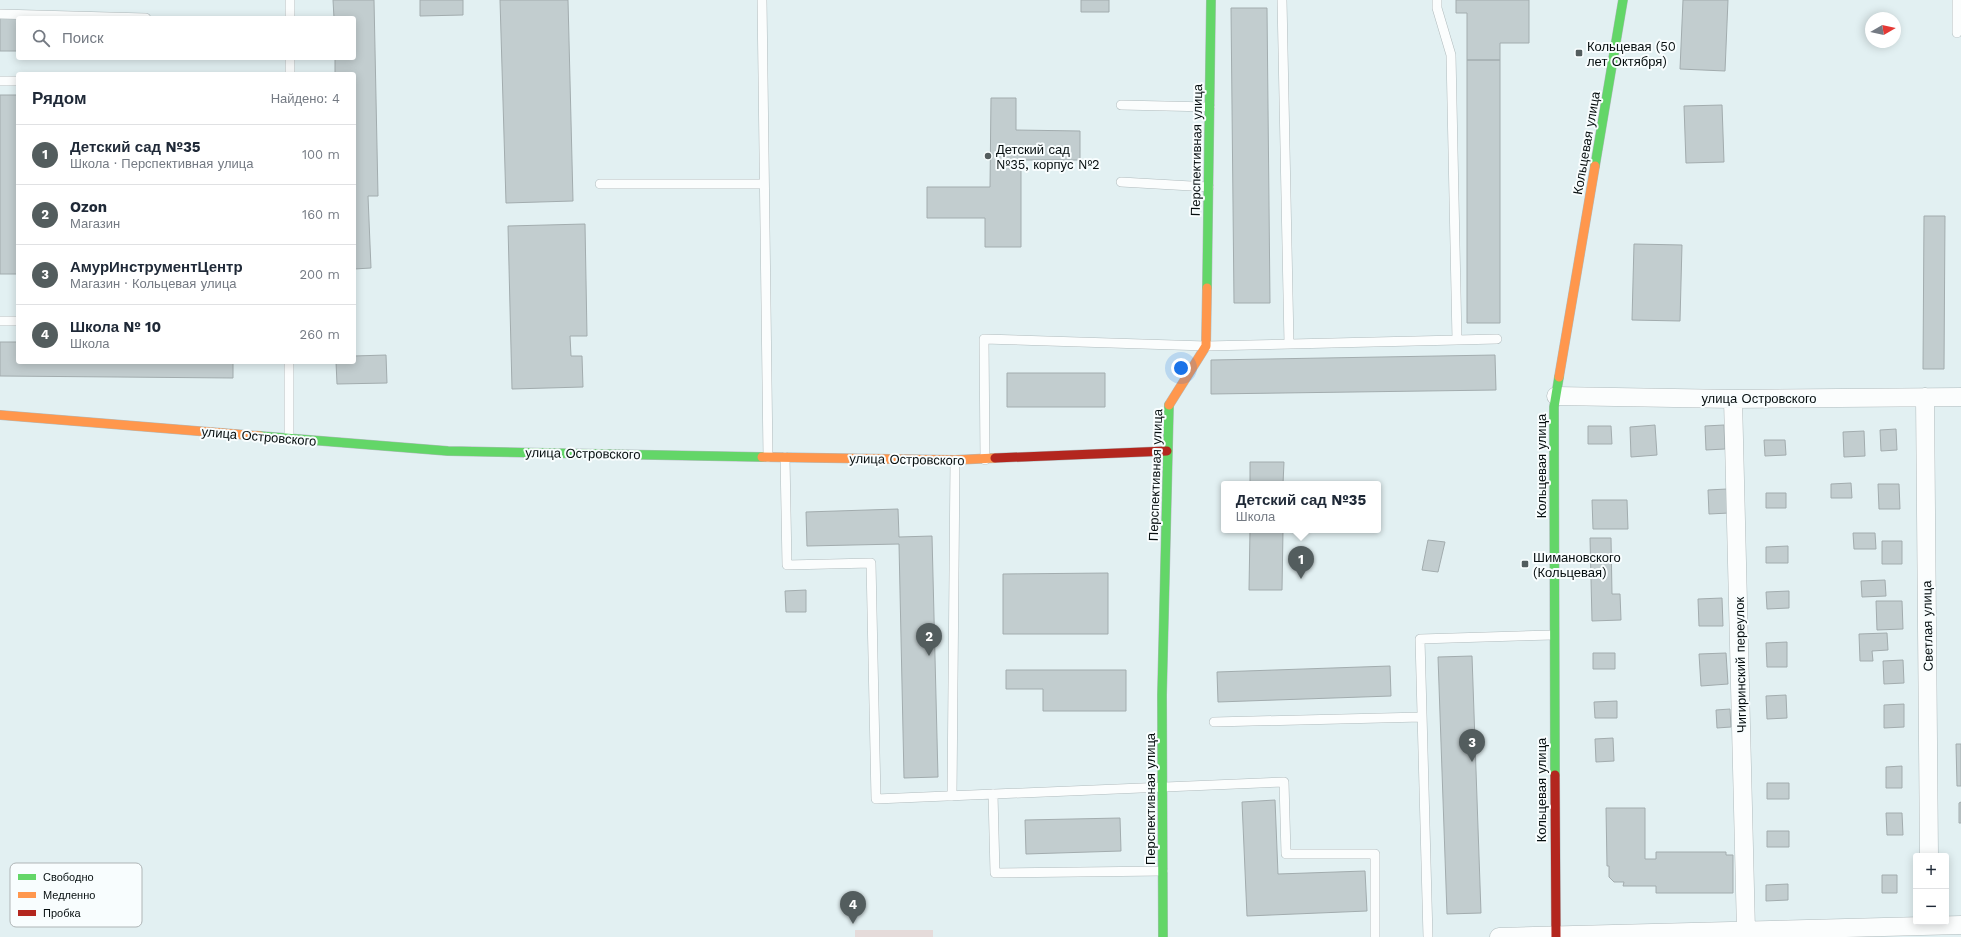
<!DOCTYPE html>
<html lang="ru">
<meta charset="utf-8">
<style>
:root{--surface:#fff;--page:#f6f6f7;--text:#1f2937;--muted:#747a83;--line:#e0e1e3;--accent:#535d5e}
body{margin:0;font-family:"Work Sans",sans-serif;background:var(--page);color:var(--text)}
.controls{position:absolute;right:12px;bottom:12px;display:grid;overflow:hidden;border-radius:4px;box-shadow:0 2px 10px #0003}
.controls button{width:36px;height:36px;display:grid;place-items:center;padding:0;border:0;border-bottom:1px solid var(--line);background:var(--surface);color:var(--text);font:20px sans-serif}
.compass{position:absolute;left:1865px;top:12px;width:36px;height:36px;border-radius:50%;background:var(--surface);box-shadow:0 2px 10px #0003;rotate:81deg}
.you{position:absolute;left:1181px;top:368px;width:14px;height:14px;margin:-10px;border:3px solid #fff;border-radius:50%;background:#1a73e8;box-shadow:0 0 0 6px #1a73e833}
.badge{display:grid;place-items:center;width:26px;height:26px;border-radius:50%;background:var(--accent);color:#fff;font-size:13px;font-weight:700}
.pin{position:absolute;translate:-50% -33px;filter:drop-shadow(0 1px 2px #0008)}
.pin::after{content:'';position:absolute;top:21px;width:14px;height:12px;background:inherit;clip-path:polygon(0 0,100% 0,50% 100%)}
.popup{position:absolute;left:1221px;top:481px;width:160px;height:52px;box-sizing:border-box;display:grid;place-content:center;border-radius:4px;background:var(--surface);filter:drop-shadow(0 1px 3px #0005);font-size:13px;white-space:nowrap;color:var(--muted)}
.popup b{font-size:15px;color:var(--text)}
.popup::after{content:'';position:absolute;left:50%;top:100%;margin-left:-8px;border:8px solid transparent;border-top-color:var(--surface)}
.list{margin:0;padding:0;list-style:none}
h2{display:flex;justify-content:space-between;align-items:center;height:52px;margin:0;padding:0 16px;font-size:17px}
h2 small{font-size:13px;font-weight:400;color:var(--muted)}
.list li{display:grid;grid-template-columns:26px 1fr auto;gap:12px;align-items:center;box-sizing:border-box;height:60px;padding:0 16px;border-top:1px solid var(--line)}
.list b{display:block;font-size:15px;white-space:nowrap}
.list p{margin:0;font-size:13px;white-space:nowrap;color:var(--muted)}
.list em{font-size:13px;font-style:normal;color:var(--muted)}
.icon{flex:none;width:22px;height:22px;fill:none;stroke:currentColor;stroke-width:2;stroke-linecap:round;stroke-linejoin:round}
.map{position:relative;flex:none;width:1961px;height:937px;overflow:hidden}
.search{position:absolute;background:var(--surface);box-shadow:0 2px 10px #0003;left:16px;top:16px;width:340px;height:44px;display:flex;align-items:center;gap:10px;box-sizing:border-box;padding:0 14px;border-radius:4px;color:var(--muted);font-size:15px}
.panel{position:absolute;background:var(--surface);box-shadow:0 2px 10px #0003;left:16px;top:72px;width:340px;height:292px;border-radius:4px}
.map>svg:first-child{display:block}
.green{fill:#e5dbda}
.building{fill:#c2cdcf;stroke:#a2acae}
.lines{fill:none;stroke-linecap:round;stroke-linejoin:round}
.lane-casing{stroke:#b0bbbd;stroke-width:10}
.street-casing{stroke:#b0bbbd;stroke-width:19}
.fast-casing{stroke:#b0bbbd;stroke-width:10}
.slow-casing{stroke:#b0bbbd;stroke-width:10}
.jam-casing{stroke:#b0bbbd;stroke-width:10}
.lane{stroke:#fbfdfd;stroke-width:9}
.street{stroke:#fbfdfd;stroke-width:18}
.fast{stroke:#63d668;stroke-width:9}
.slow{stroke:#ff974d;stroke-width:9}
.jam{stroke:#b3261e;stroke-width:9}
.poi-dot{fill:#535d5e;stroke:#f8fdfe;stroke-width:1.5}
.labels{text-anchor:middle;stroke-width:4;stroke-linejoin:round;paint-order:stroke}
.poi-label{font-size:13px;fill:#060e0f;stroke:#f8fdfe;text-anchor:start}
.street-label{font-size:13px;fill:#060e0f;stroke:#f8fdfe}
.key{fill:#f8fdfe;stroke:#afb5b6;stroke-width:1}
.key-label{font-size:11px;fill:#060e0f}
</style>
<div class="map">
<svg width="1961" height="937" viewBox="0 0 1961 937">
<rect width="100%" height="100%" fill="#e2f0f2"/>
<path class="green" d="M 855,930 L 933,930 L 933,937 L 855,937 Z"/>
<path class="building" d="M 333,0 L 374,0 L 378,196 L 368,196 L 371,268 L 354,269 L 354,74 L 335,74 L 335,58 L 354,58 L 354,18 L 334,18 Z
M 420,0 L 463,0 L 463,15 L 420,16 Z
M 500,0 L 568,0 L 573,201 L 506,203 Z
M 1081,0 L 1109,0 L 1109,12 L 1081,12 Z
M 1456,0 L 1529,0 L 1529,43 L 1500,43 L 1500,60 L 1467,60 L 1467,13 L 1456,13 Z
M 1683,0 L 1728,0 L 1725,71 L 1680,69 Z
M 1231,8 L 1267,8 L 1270,303 L 1234,303 Z
M 0,16 L 18,18 L 18,51 L 0,51 Z
M 1467,60 L 1500,60 L 1500,323 L 1467,323 Z
M 0,95 L 18,95 L 18,274 L 0,274 Z
M 991,98 L 1016,98 L 1016,130 L 1080,131 L 1080,160 L 1021,160 L 1021,247 L 985,247 L 985,218 L 927,218 L 927,187 L 990,187 Z
M 1722,105 L 1724,162 L 1686,163 L 1684,106 Z
M 1924,216 L 1945,216 L 1944,369 L 1923,369 Z
M 585,224 L 587,336 L 570,336 L 571,356 L 582,356 L 583,387 L 512,389 L 508,226 Z
M 1634,244 L 1682,245 L 1680,321 L 1632,320 Z
M 0,342 L 18,342 L 18,362 L 233,362 L 233,378 L 0,376 Z
M 386,355 L 387,383 L 337,384 L 336,362 L 354,362 L 354,356 Z
M 1495,355 L 1496,390 L 1211,394 L 1211,360 Z
M 1007,373 L 1105,373 L 1105,407 L 1007,407 Z
M 1655,425 L 1657,455 L 1631,457 L 1630,427 Z
M 1724,425 L 1725,449 L 1706,450 L 1705,426 Z
M 1588,426 L 1611,426 L 1612,444 L 1588,444 Z
M 1896,429 L 1897,450 L 1881,451 L 1880,430 Z
M 1864,431 L 1865,456 L 1844,457 L 1843,432 Z
M 1764,440 L 1785,440 L 1786,455 L 1765,456 Z
M 1250,462 L 1284,462 L 1283,484 L 1250,484 Z
M 1851,483 L 1852,498 L 1831,498 L 1831,484 Z
M 1878,484 L 1899,484 L 1900,509 L 1879,509 Z
M 1727,489 L 1729,513 L 1709,514 L 1708,490 Z
M 1766,493 L 1786,493 L 1786,508 L 1766,508 Z
M 1592,500 L 1627,500 L 1628,529 L 1593,529 Z
M 898,509 L 899,537 L 932,536 L 938,777 L 904,778 L 899,544 L 807,546 L 806,512 Z
M 1250,530 L 1283,530 L 1282,590 L 1249,590 Z
M 1853,533 L 1875,533 L 1876,549 L 1854,549 Z
M 1590,538 L 1611,538 L 1612,594 L 1620,594 L 1621,620 L 1592,621 Z
M 1428,540 L 1445,542 L 1438,572 L 1422,570 Z
M 1882,541 L 1902,541 L 1902,564 L 1882,564 Z
M 1788,546 L 1788,563 L 1766,563 L 1766,547 Z
M 1108,573 L 1108,634 L 1003,634 L 1003,574 Z
M 1885,580 L 1886,596 L 1862,597 L 1861,581 Z
M 806,590 L 806,612 L 786,612 L 785,591 Z
M 1789,591 L 1789,608 L 1767,609 L 1766,592 Z
M 1722,598 L 1723,626 L 1699,626 L 1698,599 Z
M 1876,601 L 1902,601 L 1903,629 L 1877,630 Z
M 1887,633 L 1888,650 L 1872,651 L 1873,661 L 1860,661 L 1859,634 Z
M 1787,642 L 1787,667 L 1767,667 L 1766,643 Z
M 1593,653 L 1615,653 L 1615,669 L 1593,669 Z
M 1726,653 L 1728,684 L 1701,686 L 1699,654 Z
M 1472,656 L 1481,913 L 1447,914 L 1438,657 Z
M 1903,660 L 1904,683 L 1884,684 L 1883,661 Z
M 1390,666 L 1391,696 L 1218,702 L 1217,672 Z
M 1006,670 L 1126,670 L 1126,711 L 1043,711 L 1043,689 L 1006,689 Z
M 1786,695 L 1787,718 L 1767,719 L 1766,696 Z
M 1617,701 L 1617,718 L 1595,718 L 1594,702 Z
M 1904,704 L 1904,727 L 1884,728 L 1884,705 Z
M 1730,709 L 1731,727 L 1717,728 L 1716,710 Z
M 1613,738 L 1614,761 L 1596,762 L 1595,739 Z
M 1956,744 L 1961,744 L 1961,786 L 1957,786 Z
M 1902,766 L 1902,788 L 1886,788 L 1886,767 Z
M 1767,783 L 1789,783 L 1789,799 L 1767,799 Z
M 1275,800 L 1278,874 L 1365,871 L 1367,911 L 1247,916 L 1242,802 Z
M 1961,802 L 1961,823 L 1959,823 L 1959,803 Z
M 1606,808 L 1645,808 L 1645,859 L 1656,859 L 1656,852 L 1726,852 L 1726,855 L 1733,855 L 1733,893 L 1656,893 L 1656,886 L 1623,886 L 1624,882 L 1614,882 L 1609,877 L 1609,866 L 1607,866 Z
M 1886,813 L 1902,813 L 1903,835 L 1887,835 Z
M 1120,818 L 1121,851 L 1026,854 L 1025,820 Z
M 1767,831 L 1789,831 L 1789,847 L 1767,847 Z
M 1882,875 L 1897,875 L 1897,893 L 1882,893 Z
M 1788,884 L 1788,900 L 1766,901 L 1766,885 Z"/>
<g class="lines">
<defs>
<path id="lane" d="M 290,0 L 290,18
M 762,0 L 768,457
M 1282,0 L 1289,344
M 0,14 L 146,18
M 1957,33 L 1957,0
M 290,74 L 290,58
M 0,81 L 18,81
M 1121,105 L 1210,107
M 1121,182 L 1209,187
M 600,184 L 764,184
M 0,321 L 18,321
M 1457,340 L 1497,339
M 289,438 L 289,362
M 785,457 L 787,565 L 871,563 L 876,799 L 1284,782 L 1286,854 L 1375,854 L 1375,937
M 985,460 L 984,339 L 1206,346 L 1457,340 L 1451,55 L 1437,8 L 1437,0
M 1214,722 L 1422,717
M 993,794 L 995,873 L 1163,871
M 952,796 L 955,460
M 1428,937 L 1420,639 L 1553,635"/>
<path id="street" d="M 1556,396 L 1733,399 L 1961,397
M 1925,397 L 1929,856
M 1733,399 L 1746,931
M 1499,937 L 1961,925"/>
<path id="fast" d="M 1595,166 L 1623,0
M 1207,288 L 1211,0
M 260,436 L 448,451 L 762,457
M 1555,775 L 1554,407 L 1559,377
M 1163,937 L 1162,695 L 1169,405"/>
<path id="slow" d="M 1559,377 L 1595,166
M 1169,405 L 1206,346 L 1207,288
M 0,415 L 260,436
M 762,457 L 955,460 L 995,458"/>
<path id="jam" d="M 995,458 L 1167,451
M 1555,775 L 1556,937"/>
</defs>
<use href="#lane" class="lane-casing"/>
<use href="#street" class="street-casing"/>
<use href="#fast" class="fast-casing"/>
<use href="#slow" class="slow-casing"/>
<use href="#jam" class="jam-casing"/>
<use href="#lane" class="lane"/>
<use href="#street" class="street"/>
<use href="#fast" class="fast"/>
<use href="#slow" class="slow"/>
<use href="#jam" class="jam"/>
</g>
<g class="poi-dot">
<rect x="1575" y="49" width="8" height="8" rx="2"/>
<circle cx="988" cy="156" r="4"/>
<rect x="1521" y="560" width="8" height="8" rx="2"/>
</g>
<g class="labels">
<g class="poi-label">
<text x="1587" y="51">Кольцевая (50<tspan x="1587" dy="15">лет Октября)</tspan></text>
<text x="996" y="154">Детский сад<tspan x="996" dy="15">№35, корпус №2</tspan></text>
<text x="1533" y="562">Шимановского<tspan x="1533" dy="15">(Кольцевая)</tspan></text>
</g>
<g class="street-label">
<text transform="translate(1586 143) rotate(-80)" y="5">Кольцевая улица</text>
<text transform="translate(1196 150) rotate(-89)" y="5">Перспективная улица</text>
<text x="1759" y="403">улица Островского</text>
<text transform="translate(259 436) rotate(5)" y="5">улица Островского</text>
<text transform="translate(583 453) rotate(1)" y="5">улица Островского</text>
<text transform="translate(907 459) rotate(1)" y="5">улица Островского</text>
<text transform="translate(1541 466) rotate(-90)" y="5">Кольцевая улица</text>
<text transform="translate(1155 475) rotate(-88)" y="5">Перспективная улица</text>
<text transform="translate(1927 626) rotate(-91)" y="5">Светлая улица</text>
<text transform="translate(1740 665) rotate(-91)" y="5">Чигиринский переулок</text>
<text transform="translate(1541 790) rotate(-90)" y="5">Кольцевая улица</text>
<text transform="translate(1150 799) rotate(-90)" y="5">Перспективная улица</text>
</g>
</g>
<rect x="10" y="863" width="132" height="64" rx="6" class="key"/>
<rect x="18" y="874" width="18" height="6" fill="#63d668"/>
<rect x="18" y="892" width="18" height="6" fill="#ff974d"/>
<rect x="18" y="910" width="18" height="6" fill="#b3261e"/>
<g class="key-label">
<text x="43" y="881">Свободно</text>
<text x="43" y="899">Медленно</text>
<text x="43" y="917">Пробка</text>
</g>
</svg>
<div class="controls">
<button>+</button>
<button>−</button>
</div>
<svg class="compass" viewBox="-18 -18 36 36"><path d="M0-13l5 13h-10z" fill="#e53935"/><path d="M0 13l5-13h-10z" fill="#747a83"/></svg>
<div class="you"></div>
<div class="pin badge" style="left:1301px;top:579px">1</div>
<div class="popup"><b>Детский сад №35</b>Школа</div>
<div class="pin badge" style="left:929px;top:656px">2</div>
<div class="pin badge" style="left:1472px;top:762px">3</div>
<div class="pin badge" style="left:853px;top:924px">4</div>
<div class="search"><svg class="icon" aria-label="search" viewBox="0 0 24 24"><circle cx="10" cy="10" r="6"/><path d="M15 15l6 6"/></svg>Поиск</div>
<section class="panel">
<h2>Рядом<small>Найдено: 4</small></h2>
<ul class="list">
<li><span class="badge">1</span><div><b>Детский сад №35</b><p>Школа · Перспективная улица</p></div><em>100 m</em></li>
<li><span class="badge">2</span><div><b>Ozon</b><p>Магазин</p></div><em>160 m</em></li>
<li><span class="badge">3</span><div><b>АмурИнструментЦентр</b><p>Магазин · Кольцевая улица</p></div><em>200 m</em></li>
<li><span class="badge">4</span><div><b>Школа № 10</b><p>Школа</p></div><em>260 m</em></li>
</ul>
</section>
</div>
